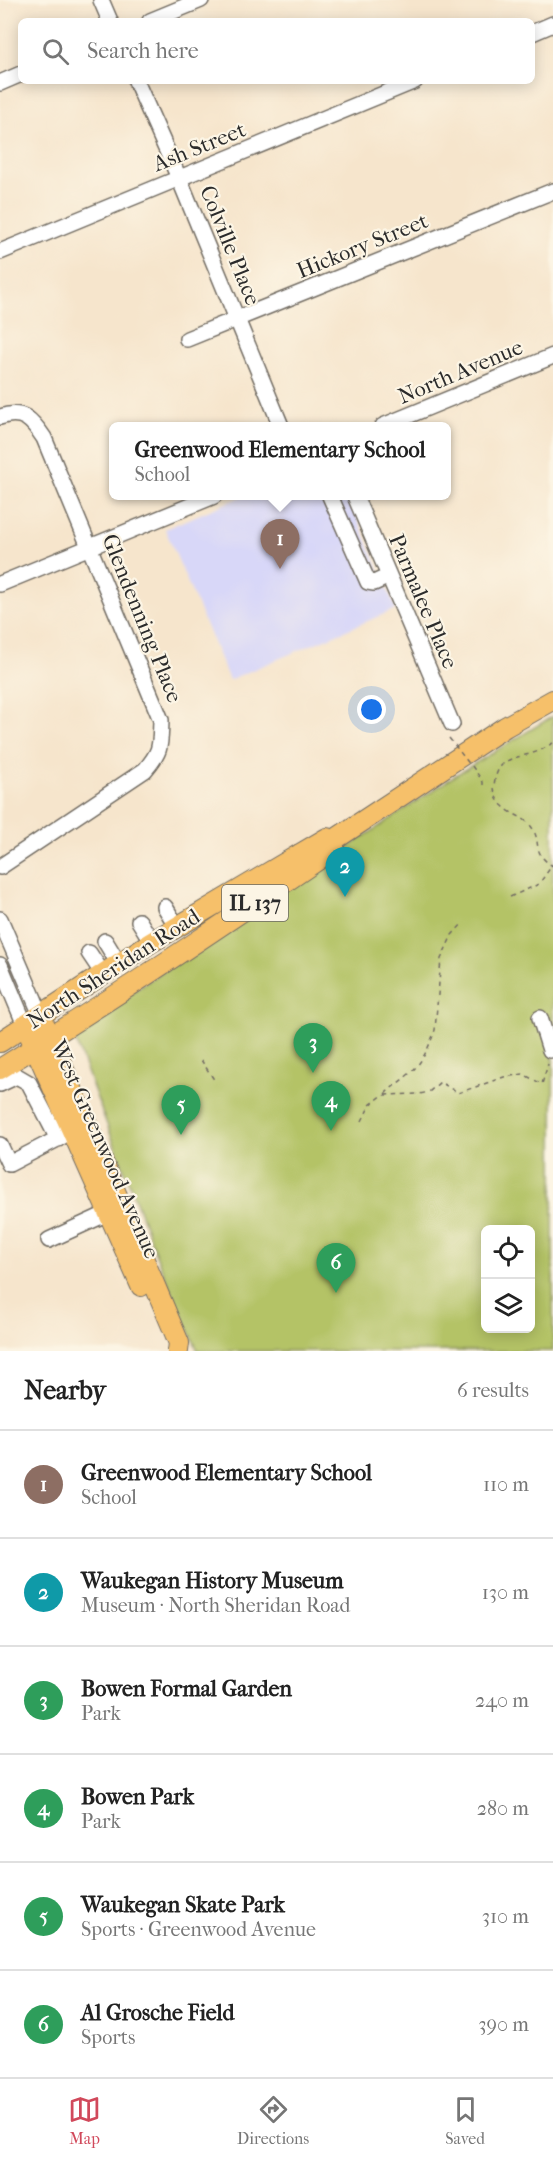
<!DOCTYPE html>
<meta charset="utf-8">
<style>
:root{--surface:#fff;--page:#f6f6f6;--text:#222;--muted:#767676;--line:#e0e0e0;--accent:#d1495b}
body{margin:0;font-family:"IM FELL French Canon",serif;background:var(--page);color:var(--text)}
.controls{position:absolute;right:18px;bottom:18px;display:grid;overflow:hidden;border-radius:9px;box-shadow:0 3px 15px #0003}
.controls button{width:54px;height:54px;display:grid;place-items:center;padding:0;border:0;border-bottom:2px solid var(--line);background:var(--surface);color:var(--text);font:30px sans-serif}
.you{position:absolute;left:372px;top:710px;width:21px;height:21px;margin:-15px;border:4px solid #fff;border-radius:50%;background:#1a73e8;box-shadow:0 0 0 9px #1a73e833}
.badge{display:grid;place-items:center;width:39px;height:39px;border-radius:50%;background:var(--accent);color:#fff;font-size:20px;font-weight:700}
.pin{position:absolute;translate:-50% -50px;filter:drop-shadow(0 2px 3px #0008)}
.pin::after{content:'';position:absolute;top:32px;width:21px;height:18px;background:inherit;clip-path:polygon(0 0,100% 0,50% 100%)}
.popup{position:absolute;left:109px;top:422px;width:342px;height:78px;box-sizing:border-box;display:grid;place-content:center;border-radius:9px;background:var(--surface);filter:drop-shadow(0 2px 4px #0005);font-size:20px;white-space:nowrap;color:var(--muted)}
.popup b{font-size:22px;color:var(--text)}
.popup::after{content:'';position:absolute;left:50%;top:100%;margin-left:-12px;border:12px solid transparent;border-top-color:var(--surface)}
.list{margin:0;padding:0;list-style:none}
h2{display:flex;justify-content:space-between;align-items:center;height:78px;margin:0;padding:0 24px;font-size:26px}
h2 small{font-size:20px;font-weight:400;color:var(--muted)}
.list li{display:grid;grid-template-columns:39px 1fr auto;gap:18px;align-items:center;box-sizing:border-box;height:108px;padding:0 24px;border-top:2px solid var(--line)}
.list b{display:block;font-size:22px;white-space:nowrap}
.list p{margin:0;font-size:20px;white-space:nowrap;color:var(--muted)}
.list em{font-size:20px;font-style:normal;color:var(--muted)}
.icon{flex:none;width:33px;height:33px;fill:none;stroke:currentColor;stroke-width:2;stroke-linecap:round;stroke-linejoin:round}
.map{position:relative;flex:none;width:553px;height:1351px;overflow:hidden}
.search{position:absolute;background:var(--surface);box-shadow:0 3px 15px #0003;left:18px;right:18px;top:18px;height:66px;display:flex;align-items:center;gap:15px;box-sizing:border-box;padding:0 21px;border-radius:9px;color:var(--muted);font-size:22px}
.sheet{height:726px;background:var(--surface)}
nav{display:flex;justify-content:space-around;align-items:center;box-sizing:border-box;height:84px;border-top:2px solid var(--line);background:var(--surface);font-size:16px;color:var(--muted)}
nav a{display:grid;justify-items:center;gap:3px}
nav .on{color:var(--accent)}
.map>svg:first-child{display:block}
.built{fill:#d8d7f8}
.green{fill:#b4c366;stroke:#707748;stroke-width:1.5;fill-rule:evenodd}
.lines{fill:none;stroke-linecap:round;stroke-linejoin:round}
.minor-casing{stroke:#726c63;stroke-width:18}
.major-casing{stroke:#726c63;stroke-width:22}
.path{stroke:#726c63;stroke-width:1.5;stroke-dasharray:4.5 4.5;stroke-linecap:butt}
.minor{stroke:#fff;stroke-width:15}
.major{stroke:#f6c06b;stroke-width:20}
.path-bridge{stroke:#726c63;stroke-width:1.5;stroke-dasharray:4.5 4.5;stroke-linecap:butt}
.labels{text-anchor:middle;stroke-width:4.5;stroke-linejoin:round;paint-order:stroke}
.shield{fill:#fcf5e5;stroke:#6a6863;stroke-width:1.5}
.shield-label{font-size:21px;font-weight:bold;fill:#2b2b2b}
.street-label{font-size:22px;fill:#2b2b2b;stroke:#fcf5e5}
</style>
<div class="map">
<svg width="553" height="1351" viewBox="0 0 553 1351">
<rect width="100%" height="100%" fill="#fcf5e5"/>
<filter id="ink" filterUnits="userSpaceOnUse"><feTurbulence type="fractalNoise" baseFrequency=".0167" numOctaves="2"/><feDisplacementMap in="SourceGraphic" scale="12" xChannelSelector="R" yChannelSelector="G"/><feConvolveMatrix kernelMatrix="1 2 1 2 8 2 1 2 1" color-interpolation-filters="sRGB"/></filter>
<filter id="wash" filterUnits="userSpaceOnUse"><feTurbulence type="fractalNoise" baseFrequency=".008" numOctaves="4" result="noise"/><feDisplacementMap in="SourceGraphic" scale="24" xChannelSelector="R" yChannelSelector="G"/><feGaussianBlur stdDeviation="1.35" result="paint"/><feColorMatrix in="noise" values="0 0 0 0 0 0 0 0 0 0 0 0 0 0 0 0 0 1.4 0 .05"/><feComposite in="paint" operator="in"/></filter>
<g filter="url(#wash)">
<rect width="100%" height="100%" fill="#f6e5cc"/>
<path class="built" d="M 243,496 L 348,496 L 396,609 L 229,680 L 165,529 Z"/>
<path class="green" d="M 553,716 L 553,1351 L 198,1351 L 160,1265 L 72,1032 L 459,773 ZM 486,1230 L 530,1230 L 530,1328 L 486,1328 Z"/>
</g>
<g filter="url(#ink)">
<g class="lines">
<defs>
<path id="minor" d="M 101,0 L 110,21
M 150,21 L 201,0
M 532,33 L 553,24
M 136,81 L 179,178 L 281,426
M 0,83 L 21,74
M 0,252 L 415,81
M 187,339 L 553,191
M 0,417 C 23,409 32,420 44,438 L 161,720 C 160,746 162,750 145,770 L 0,867
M 383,426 L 553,356
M 330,496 L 368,582 L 374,583 L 389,576
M 355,496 L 452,724
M 0,584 L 214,496
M 165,907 L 177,927
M 0,919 L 41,1015
M 139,921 L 152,942
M 105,941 L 119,964
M 89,953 L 103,974
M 0,965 L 25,1025
M 540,1018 L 550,1050
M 0,1084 L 17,1076 L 29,1083 L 58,1139
M 0,1145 L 9,1164 L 65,1135
M 49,1240 L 108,1213"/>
<path id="major" d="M 46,1027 L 179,1343 L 178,1351
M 30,1036 L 141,1286
M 0,1042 L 150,943 L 327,838 L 334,840 L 505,727 L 553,700
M 0,1069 C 113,999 224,924 334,849 L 334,840"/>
</defs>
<use href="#minor" class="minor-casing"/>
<use href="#major" class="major-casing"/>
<path class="path" d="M 553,743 C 549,745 545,748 541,750 C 519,760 497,753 494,786 C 494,794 497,801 503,806 C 510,814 522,816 529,824 C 544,840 529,852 553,866
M 472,766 L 483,782 L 483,788
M 510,897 L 539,884 L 553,864
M 201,1060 L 215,1081
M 385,1094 C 393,1086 403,1080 411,1072 C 423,1062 430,1044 435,1030 L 441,959 L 452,935 L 463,923
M 362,1121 L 370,1105 L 383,1095 L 420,1094 L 429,1092 L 440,1082 L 458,1093 L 504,1077 L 523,1074 L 542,1084 L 548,1064"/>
<use href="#minor" class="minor"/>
<use href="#major" class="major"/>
<path class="path-bridge" d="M 449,738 L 471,766"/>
</g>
</g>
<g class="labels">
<rect class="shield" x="222" y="885" width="66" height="36" rx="4.5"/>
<g class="shield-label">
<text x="255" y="910">IL 137</text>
</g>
<g class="street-label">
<text transform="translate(199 146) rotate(-22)" y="8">Ash Street</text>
<text transform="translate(231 245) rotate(68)" y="8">Colville Place</text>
<text transform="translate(362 245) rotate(-22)" y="8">Hickory Street</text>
<text transform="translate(460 371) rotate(-23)" y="8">North Avenue</text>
<text transform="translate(424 601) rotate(67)" y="8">Parmalee Place</text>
<text transform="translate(143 618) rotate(68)" y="8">Glendenning Place</text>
<text transform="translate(113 968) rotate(-33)" y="8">North Sheridan Road</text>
<text transform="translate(106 1149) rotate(66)" y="8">West Greenwood Avenue</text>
</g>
</g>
</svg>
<div class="controls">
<button><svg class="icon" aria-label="locate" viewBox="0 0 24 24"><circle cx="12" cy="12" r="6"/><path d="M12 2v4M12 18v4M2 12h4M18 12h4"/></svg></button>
<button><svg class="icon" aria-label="layers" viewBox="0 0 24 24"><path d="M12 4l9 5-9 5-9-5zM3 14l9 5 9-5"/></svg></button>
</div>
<div class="you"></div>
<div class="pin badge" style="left:280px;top:569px;background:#8d6e63">1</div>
<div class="popup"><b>Greenwood Elementary School</b>School</div>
<div class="pin badge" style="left:345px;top:897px;background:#0f9aa8">2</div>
<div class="pin badge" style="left:313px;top:1073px;background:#2e9e5b">3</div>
<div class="pin badge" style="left:331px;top:1131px;background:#2e9e5b">4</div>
<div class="pin badge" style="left:181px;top:1135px;background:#2e9e5b">5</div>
<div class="pin badge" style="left:336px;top:1293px;background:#2e9e5b">6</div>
<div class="search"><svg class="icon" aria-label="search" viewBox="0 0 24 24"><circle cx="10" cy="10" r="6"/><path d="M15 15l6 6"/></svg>Search here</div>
</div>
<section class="sheet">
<h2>Nearby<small>6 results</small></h2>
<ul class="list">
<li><span class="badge" style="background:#8d6e63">1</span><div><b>Greenwood Elementary School</b><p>School</p></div><em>110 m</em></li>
<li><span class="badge" style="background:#0f9aa8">2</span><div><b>Waukegan History Museum</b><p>Museum · North Sheridan Road</p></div><em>130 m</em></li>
<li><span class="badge" style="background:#2e9e5b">3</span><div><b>Bowen Formal Garden</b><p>Park</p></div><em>240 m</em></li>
<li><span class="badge" style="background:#2e9e5b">4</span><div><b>Bowen Park</b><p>Park</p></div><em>280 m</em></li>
<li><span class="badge" style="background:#2e9e5b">5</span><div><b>Waukegan Skate Park</b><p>Sports · Greenwood Avenue</p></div><em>310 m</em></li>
<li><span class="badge" style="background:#2e9e5b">6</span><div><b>Al Grosche Field</b><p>Sports</p></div><em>390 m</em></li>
</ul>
</section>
<nav>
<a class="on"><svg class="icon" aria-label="map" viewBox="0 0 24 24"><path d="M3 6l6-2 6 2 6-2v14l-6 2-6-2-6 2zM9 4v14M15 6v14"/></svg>Map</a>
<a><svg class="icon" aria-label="directions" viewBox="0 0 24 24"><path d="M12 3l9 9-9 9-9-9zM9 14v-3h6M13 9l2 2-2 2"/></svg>Directions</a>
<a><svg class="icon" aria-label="saved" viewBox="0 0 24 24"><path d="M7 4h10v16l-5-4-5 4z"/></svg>Saved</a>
</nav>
